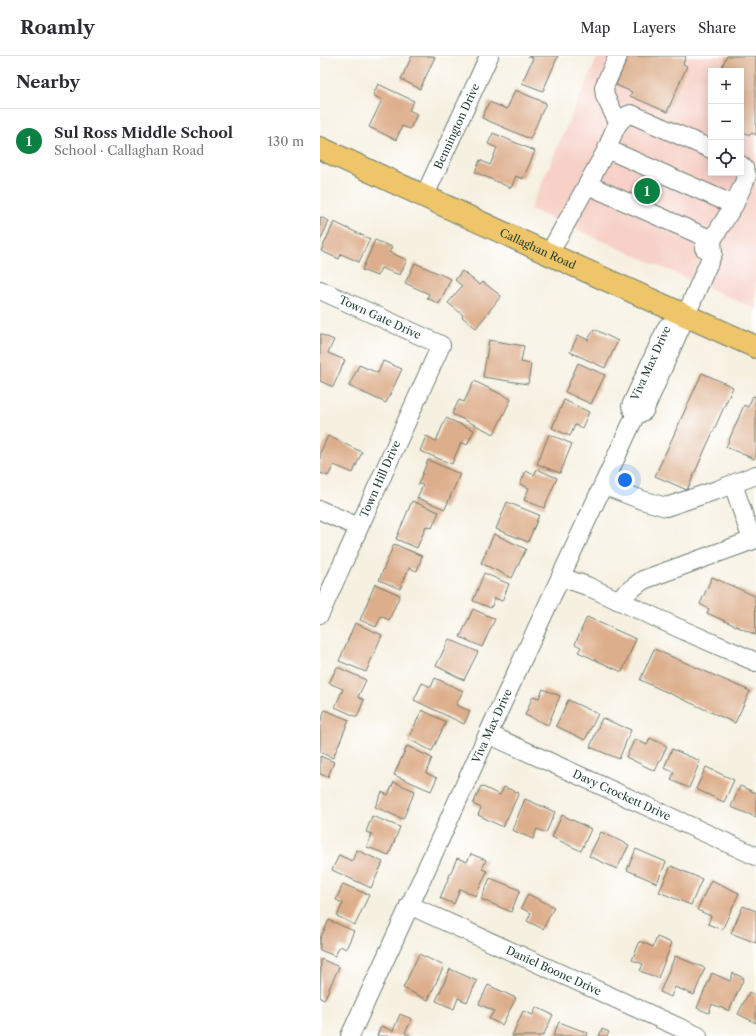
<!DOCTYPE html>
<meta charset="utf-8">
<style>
:root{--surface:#fff;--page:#f2f2f3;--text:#2b2b33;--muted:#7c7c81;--line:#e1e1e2;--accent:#0b8043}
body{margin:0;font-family:"Libre Caslon Text",serif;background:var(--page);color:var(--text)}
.controls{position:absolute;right:12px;top:12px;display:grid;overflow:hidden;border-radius:0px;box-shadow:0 2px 10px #0003}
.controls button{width:36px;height:36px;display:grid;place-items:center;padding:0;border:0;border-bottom:1px solid var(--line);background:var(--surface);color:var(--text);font:20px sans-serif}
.you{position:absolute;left:305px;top:424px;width:14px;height:14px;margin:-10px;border:3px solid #fff;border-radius:50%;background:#1a73e8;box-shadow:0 0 0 6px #1a73e833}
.badge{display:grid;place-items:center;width:26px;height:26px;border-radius:50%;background:var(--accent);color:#fff;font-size:13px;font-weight:700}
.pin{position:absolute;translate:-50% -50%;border:2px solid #fff;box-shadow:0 1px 4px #0006}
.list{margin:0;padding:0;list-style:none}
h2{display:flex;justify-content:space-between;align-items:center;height:52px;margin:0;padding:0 16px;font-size:17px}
h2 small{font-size:13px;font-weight:400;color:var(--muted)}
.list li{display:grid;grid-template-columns:26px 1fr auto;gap:12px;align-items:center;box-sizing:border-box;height:64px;padding:0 16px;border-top:1px solid var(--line)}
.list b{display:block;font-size:15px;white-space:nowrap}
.list p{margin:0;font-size:13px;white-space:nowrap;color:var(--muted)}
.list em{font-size:13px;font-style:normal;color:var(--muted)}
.icon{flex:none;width:22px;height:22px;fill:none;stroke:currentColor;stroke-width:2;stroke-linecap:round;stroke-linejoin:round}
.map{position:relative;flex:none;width:436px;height:980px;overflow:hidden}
header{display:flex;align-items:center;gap:24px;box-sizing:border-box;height:56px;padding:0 20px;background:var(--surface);border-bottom:1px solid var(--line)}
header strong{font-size:19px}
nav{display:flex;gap:22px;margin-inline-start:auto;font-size:14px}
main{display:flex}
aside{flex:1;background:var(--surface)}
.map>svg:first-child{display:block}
.built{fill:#f7d1c8;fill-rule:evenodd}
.building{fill:#ddae8b}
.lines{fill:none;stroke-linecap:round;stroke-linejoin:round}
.minor-casing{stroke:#6a7c70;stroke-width:20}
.major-casing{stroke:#6a7c70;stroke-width:24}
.minor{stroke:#fff;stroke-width:18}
.major{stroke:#eec569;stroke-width:22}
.labels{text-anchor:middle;stroke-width:3;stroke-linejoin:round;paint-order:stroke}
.street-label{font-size:11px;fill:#1f3d34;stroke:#fff}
</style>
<header>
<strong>Roamly</strong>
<nav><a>Map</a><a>Layers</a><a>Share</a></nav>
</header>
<main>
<aside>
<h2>Nearby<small></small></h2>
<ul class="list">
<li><span class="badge">1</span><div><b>Sul Ross Middle School</b><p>School · Callaghan Road</p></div><em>130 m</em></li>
</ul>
</aside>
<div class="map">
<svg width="436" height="980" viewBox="0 0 436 980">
<rect width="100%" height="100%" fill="#fff"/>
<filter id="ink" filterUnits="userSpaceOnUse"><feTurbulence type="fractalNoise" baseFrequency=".025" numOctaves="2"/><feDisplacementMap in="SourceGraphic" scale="8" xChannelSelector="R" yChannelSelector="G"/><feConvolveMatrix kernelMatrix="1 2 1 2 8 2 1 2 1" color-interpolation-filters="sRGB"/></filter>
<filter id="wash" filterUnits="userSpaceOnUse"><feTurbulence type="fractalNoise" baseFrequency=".012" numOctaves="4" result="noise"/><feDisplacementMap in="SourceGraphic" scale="16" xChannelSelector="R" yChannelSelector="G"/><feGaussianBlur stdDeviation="0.9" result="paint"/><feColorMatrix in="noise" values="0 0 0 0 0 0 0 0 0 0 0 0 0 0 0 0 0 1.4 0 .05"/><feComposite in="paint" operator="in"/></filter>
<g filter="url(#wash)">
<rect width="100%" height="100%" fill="#f6f0e0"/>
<path class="built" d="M 278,0 L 436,0 L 436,253 L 210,153 ZM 391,15 L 421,15 L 421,117 L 391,117 Z"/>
<g id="blocks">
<path class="building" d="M 92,0 L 112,0 L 115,1 L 100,33 L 81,23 Z
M 208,0 L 238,0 L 223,35 L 202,27 L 213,2 Z
M 308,0 L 366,0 L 363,8 L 367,10 L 347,56 L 310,40 L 312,36 L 296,29 Z
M 407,0 L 436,0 L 436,79 L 432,77 L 430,79 L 421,75 L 421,15 L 400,15 Z
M 58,28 L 94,45 L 89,54 L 97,58 L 90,73 L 82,70 L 76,84 L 49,71 L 62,44 L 53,39 Z
M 195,34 L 226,47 L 210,83 L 162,62 L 169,46 L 187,53 Z
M 173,77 L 215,95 L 203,123 L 196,120 L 191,132 L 155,116 L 160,104 L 170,109 L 177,92 L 168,88 Z
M 0,161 L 9,165 L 0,185 Z
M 14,166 L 50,183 L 39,206 L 21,198 L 19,203 L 1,195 Z
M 55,184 L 72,191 L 69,196 L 87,204 L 80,219 L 61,212 L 57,220 L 42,214 Z
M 95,207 L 131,223 L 119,248 L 107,242 L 109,238 L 85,227 Z
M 142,215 L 160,229 L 163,226 L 181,240 L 156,272 L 142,261 L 143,259 L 128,247 L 142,230 L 135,224 Z
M 274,273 L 298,285 L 285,312 L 250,296 L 258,279 L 268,284 Z
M 0,278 L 14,284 L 8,297 L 25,304 L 13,331 L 0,325 Z
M 169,284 L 204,290 L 201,306 L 211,308 L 208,328 L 163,321 Z
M 63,305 L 82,313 L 66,347 L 29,330 L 39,309 L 58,317 Z
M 258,307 L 285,319 L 271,348 L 245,336 Z
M 382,317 L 413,331 L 367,434 L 335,420 Z
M 154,325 L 191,343 L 174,378 L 132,358 L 139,344 L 144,346 Z
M 433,340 L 436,341 L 436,400 L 434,403 L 406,391 L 424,349 L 428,351 Z
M 244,344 L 269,356 L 262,372 L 255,369 L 250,380 L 232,372 Z
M 126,362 L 154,374 L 147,389 L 141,386 L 132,408 L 100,395 L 106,380 L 116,385 Z
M 229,378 L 252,388 L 240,417 L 217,408 Z
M 8,380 L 42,396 L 33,417 L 14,409 L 8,420 L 0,417 L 0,397 Z
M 108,404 L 140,418 L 125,453 L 97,442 L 103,429 L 98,428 Z
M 217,413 L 237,422 L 224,452 L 204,444 L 209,432 L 200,428 L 206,415 L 214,419 Z
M 92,445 L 119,456 L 112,472 L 106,470 L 97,492 L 76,483 Z
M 187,446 L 219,459 L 208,486 L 176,473 Z
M 174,478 L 206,493 L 192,522 L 161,507 Z
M 74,488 L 102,500 L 97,515 L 89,512 L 80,533 L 59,524 Z
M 164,517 L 189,528 L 182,545 L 175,542 L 171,552 L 153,545 Z
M 392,521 L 435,540 L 436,579 L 387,557 L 389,553 L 380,548 Z
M 55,528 L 80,539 L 69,564 L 61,560 L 56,571 L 40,564 Z
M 153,553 L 175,563 L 162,591 L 140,581 Z
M 267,561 L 316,583 L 302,616 L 258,596 L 261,591 L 255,588 Z
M 35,567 L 62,579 L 46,616 L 19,605 Z
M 129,583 L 158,596 L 144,624 L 116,610 Z
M 334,593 L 430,635 L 415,667 L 320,624 Z
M 17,611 L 46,624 L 38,641 L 44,644 L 37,661 L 15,651 L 23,633 L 9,627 Z
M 115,622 L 143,635 L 136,649 L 150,655 L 144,668 L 94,644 L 102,627 L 111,631 Z
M 223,633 L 240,640 L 228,669 L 205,659 L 213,640 L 219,642 Z
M 248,644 L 278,658 L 265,684 L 236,670 Z
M 5,654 L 29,664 L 13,702 L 0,696 L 0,667 Z
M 102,654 L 126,666 L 112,695 L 88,683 Z
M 282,662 L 311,674 L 299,703 L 270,691 Z
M 330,682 L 347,690 L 335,715 L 306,701 L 315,683 L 327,689 Z
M 87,690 L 112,702 L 106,717 L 117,722 L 111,735 L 74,719 Z
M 352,693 L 380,705 L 369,732 L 351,724 L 354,716 L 344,712 Z
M 0,700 L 14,706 L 8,721 L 0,718 Z
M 386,711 L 414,724 L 404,746 L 376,733 Z
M 74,726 L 95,735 L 83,763 L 55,751 L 62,736 L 68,739 Z
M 161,730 L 180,739 L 184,731 L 199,737 L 183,771 L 158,759 L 161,752 L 153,748 Z
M 420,730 L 436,737 L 436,761 L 411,751 Z
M 205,743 L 235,756 L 226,777 L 217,773 L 213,783 L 192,774 Z
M 242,759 L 271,773 L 261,795 L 232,781 Z
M 52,760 L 80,771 L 69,799 L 47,791 L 52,778 L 46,776 Z
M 281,776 L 309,789 L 297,813 L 269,800 Z
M 316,793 L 346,806 L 337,827 L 307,814 Z
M 37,794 L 63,806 L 51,832 L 12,814 L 19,799 L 32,805 Z
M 151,798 L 166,804 L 162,813 L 167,815 L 156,840 L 140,833 L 134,848 L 120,842 L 137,802 L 147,806 Z
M 351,810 L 382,823 L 371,849 L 339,836 Z
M 170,822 L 200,834 L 191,856 L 161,843 Z
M 391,824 L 419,837 L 402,874 L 388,868 L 391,860 L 377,854 Z
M 23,828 L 49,839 L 35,869 L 17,860 L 23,847 L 16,844 Z
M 208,838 L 234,851 L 223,873 L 207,865 L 211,857 L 201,852 Z
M 423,850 L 436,855 L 436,887 L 411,877 Z
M 9,864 L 34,875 L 26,893 L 20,890 L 15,900 L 0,894 L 0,883 Z
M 337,881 L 352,887 L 338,922 L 320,915 L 323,908 L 312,904 L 320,885 L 333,891 Z
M 99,898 L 124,910 L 108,944 L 83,932 Z
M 355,900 L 385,912 L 374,939 L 355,931 L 351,941 L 340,936 Z
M 1,903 L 19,911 L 4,944 L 0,942 Z
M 130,913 L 157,925 L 147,946 L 138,942 L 134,953 L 116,945 Z
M 392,917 L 410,925 L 413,917 L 424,922 L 409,955 L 392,948 L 389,957 L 377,952 Z
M 168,929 L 196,942 L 182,969 L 169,963 L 174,955 L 159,948 Z
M 429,936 L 436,940 L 436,967 L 418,958 Z
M 216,951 L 233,959 L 223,980 L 192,980 L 203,955 L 213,959 Z
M 80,958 L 92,963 L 85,977 L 92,980 L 57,980 L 61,970 L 73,975 Z
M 239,966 L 268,977 L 267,980 L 233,980 Z
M 282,973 L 289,976 L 287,980 L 279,980 Z"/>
</g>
</g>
<g filter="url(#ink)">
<use href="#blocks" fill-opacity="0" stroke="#6a7c70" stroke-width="1"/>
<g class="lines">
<defs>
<g id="minor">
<path d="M 298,66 L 285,40 L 284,31 L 298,0"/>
<path d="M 287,93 C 293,79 296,62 311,58 L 391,93"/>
<path d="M 268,129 L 392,184"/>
<path id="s1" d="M 104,141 L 169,0"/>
<path d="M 414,149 L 427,120 L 424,112 L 421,109"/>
<path d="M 229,198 L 287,93 L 414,149 L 392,184 L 384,192"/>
<path id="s2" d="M 0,234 L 121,289 L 0,558"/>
<path id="s3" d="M 315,360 L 311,350 L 347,271"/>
<path d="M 413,428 L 432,484"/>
<path d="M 283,429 L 322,444 L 346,451 L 397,434 L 436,419"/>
<path d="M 0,454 L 38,471"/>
<path d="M 241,521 L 267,530 L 365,575 L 436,606"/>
<path d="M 297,544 L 323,524 L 436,483"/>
<path id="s4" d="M 168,678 L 436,800"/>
<path id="s5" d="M 89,849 L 378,980"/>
<path id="s6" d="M 30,980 L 168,678 L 315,360 L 324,355 L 393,197 L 392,184"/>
</g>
<g id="major">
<path id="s7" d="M 0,92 L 229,198 L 436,291"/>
</g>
</defs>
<use href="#minor" class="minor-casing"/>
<use href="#major" class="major-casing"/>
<use href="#minor" class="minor"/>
<use href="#major" class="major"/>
</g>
</g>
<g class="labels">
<g class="street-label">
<text dy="4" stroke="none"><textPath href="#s1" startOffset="78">Bennington Drive</textPath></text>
<text dy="4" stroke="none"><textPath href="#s7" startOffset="240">Callaghan Road</textPath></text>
<text dy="4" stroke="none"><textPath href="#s2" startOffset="66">Town Gate Drive</textPath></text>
<text dy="4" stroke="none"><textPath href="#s3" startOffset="58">Viva Max Drive</textPath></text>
<text transform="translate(60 423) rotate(-66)" y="4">Town Hill Drive</text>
<text dy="4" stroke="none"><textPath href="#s6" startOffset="341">Viva Max Drive</textPath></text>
<text dy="4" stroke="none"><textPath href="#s4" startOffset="147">Davy Crockett Drive</textPath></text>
<text dy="4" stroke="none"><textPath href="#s5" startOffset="159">Daniel Boone Drive</textPath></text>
</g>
</g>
</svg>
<div class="controls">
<button>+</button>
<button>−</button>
<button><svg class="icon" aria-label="locate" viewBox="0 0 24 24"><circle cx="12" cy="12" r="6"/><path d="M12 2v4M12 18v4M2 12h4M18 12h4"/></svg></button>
</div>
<div class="you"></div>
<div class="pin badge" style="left:327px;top:135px">1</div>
</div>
</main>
